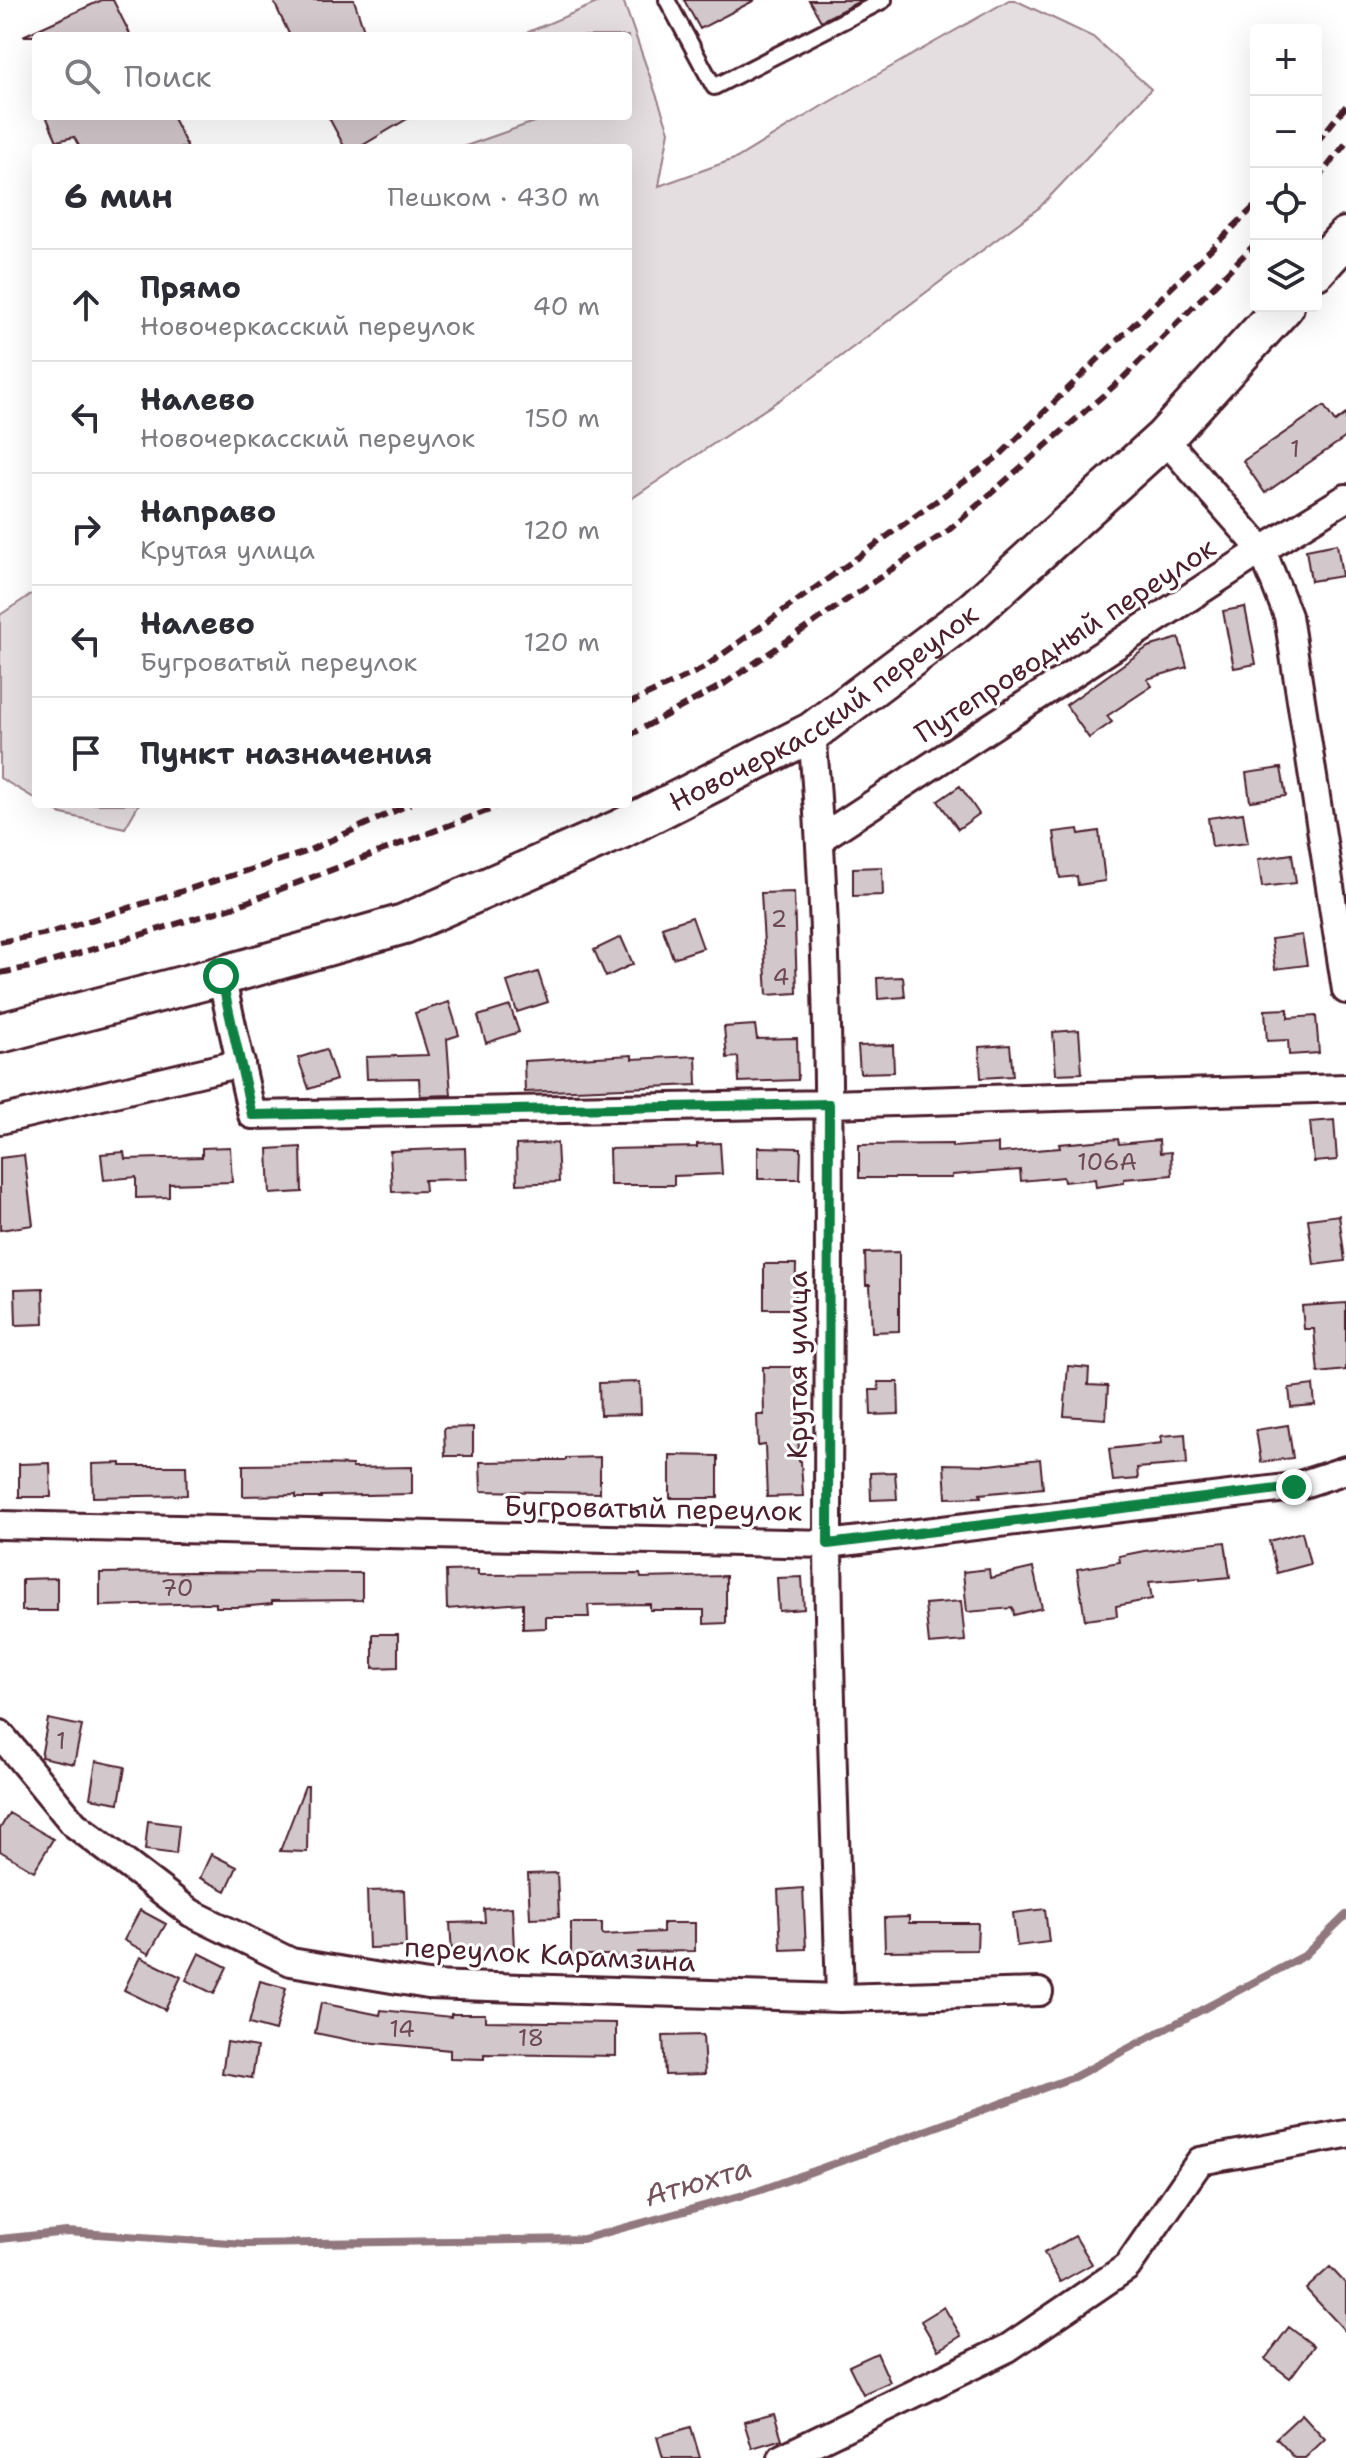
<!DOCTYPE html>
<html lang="ru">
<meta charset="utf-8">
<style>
:root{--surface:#fff;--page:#f7f7f7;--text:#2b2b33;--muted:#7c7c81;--line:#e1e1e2}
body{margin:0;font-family:"Shantell Sans",sans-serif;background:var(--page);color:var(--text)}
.controls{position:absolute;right:24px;top:24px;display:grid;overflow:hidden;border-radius:8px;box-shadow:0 8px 32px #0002}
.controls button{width:72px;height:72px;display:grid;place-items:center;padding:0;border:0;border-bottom:2px solid var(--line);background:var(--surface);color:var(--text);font:40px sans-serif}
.stop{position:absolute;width:24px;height:24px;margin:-18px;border:6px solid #0b8043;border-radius:50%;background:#fff}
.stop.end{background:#0b8043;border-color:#fff;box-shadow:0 2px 8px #0008}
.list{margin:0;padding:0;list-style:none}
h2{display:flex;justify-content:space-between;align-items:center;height:104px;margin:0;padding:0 32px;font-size:34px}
h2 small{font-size:26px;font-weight:400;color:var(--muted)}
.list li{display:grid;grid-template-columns:52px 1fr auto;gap:24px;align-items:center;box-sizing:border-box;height:112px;padding:0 32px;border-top:2px solid var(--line)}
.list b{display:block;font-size:30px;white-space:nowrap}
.list p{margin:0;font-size:26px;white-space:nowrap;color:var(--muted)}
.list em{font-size:26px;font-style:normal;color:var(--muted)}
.icon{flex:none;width:44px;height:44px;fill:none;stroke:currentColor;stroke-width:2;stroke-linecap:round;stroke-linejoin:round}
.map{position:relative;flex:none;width:1346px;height:2458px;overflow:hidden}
.search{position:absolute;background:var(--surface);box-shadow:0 8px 32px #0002;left:32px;top:32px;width:600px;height:88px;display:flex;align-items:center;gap:20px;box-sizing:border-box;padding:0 28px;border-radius:8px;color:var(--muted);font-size:30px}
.panel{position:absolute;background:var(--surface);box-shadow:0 8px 32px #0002;left:32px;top:144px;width:600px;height:664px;border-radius:8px}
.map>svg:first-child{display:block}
.green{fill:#e5dee0;stroke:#987e86;stroke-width:2}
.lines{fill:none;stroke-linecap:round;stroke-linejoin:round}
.stream{stroke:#91787e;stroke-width:8}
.building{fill:#d2c7cb;stroke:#4a1f2b;stroke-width:2}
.service-casing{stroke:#4a1f2b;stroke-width:20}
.minor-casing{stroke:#4a1f2b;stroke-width:32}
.secondary-casing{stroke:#4a1f2b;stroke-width:44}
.service{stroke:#fff;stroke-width:14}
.minor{stroke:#fff;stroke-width:26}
.secondary{stroke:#fff;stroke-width:38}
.rail{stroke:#4a1f2b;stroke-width:6;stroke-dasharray:12 6;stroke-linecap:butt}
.route{stroke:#0b8043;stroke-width:10}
.labels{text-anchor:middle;stroke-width:6;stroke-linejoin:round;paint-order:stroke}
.number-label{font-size:24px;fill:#6c4953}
.street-label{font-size:28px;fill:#4a1f2b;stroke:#fff}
.water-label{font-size:30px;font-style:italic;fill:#74535c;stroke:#fff}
</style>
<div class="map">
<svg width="1346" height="2458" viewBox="0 0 1346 2458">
<rect width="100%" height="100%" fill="#fff"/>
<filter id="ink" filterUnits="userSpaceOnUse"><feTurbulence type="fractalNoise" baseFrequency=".0125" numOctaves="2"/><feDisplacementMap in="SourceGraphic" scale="16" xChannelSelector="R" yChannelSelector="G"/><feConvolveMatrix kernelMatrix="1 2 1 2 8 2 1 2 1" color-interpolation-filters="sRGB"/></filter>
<g filter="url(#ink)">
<path class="green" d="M 604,0 L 623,0 L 669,131 L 659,186 L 737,158 L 822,106 L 1009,0 L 1015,0 L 1093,37 L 1151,89 L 1040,207 L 812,378 L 628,501 L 628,148 L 460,148 L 551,116 L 628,116 L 628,36 L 529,36 L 528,32 Z
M 36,591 L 36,799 L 0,778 L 0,615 Z
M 44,804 L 139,804 L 125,828 L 62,814 Z"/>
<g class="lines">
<path class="stream" d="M 0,2239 L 67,2232 L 245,2244 L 583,2239 L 758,2191 L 1074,2077 L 1304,1956 L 1346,1915"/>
</g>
<path class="building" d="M 102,0 L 113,0 L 131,36 L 23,36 Z
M 273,0 L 354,0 L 366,36 L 290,36 Z
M 684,0 L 755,0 L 700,29 Z
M 809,0 L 862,0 L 821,21 Z
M 46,116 L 172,116 L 188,148 L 80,148 L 74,137 L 57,141 Z
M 328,116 L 412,116 L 358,148 L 345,148 Z
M 1324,406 L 1335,422 L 1346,414 L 1346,437 L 1265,493 L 1243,461 Z
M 1337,544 L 1342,576 L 1311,581 L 1306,550 Z
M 1245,607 L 1256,664 L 1234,668 L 1223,611 Z
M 1179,638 L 1187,667 L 1147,679 L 1152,686 L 1107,716 L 1112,722 L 1089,738 L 1066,705 L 1148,647 Z
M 1281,768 L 1286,796 L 1250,801 L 1246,773 Z
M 960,786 L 979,814 L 958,829 L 938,801 Z
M 1243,813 L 1248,843 L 1212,847 L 1208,818 Z
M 1078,829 L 1079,834 L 1099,831 L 1105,881 L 1078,885 L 1077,876 L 1060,878 L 1054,832 Z
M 1292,854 L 1296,883 L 1262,887 L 1258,859 Z
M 882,867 L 883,895 L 853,896 L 853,868 Z
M 794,892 L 797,993 L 767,995 L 761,893 Z
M 692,917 L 703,948 L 673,958 L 662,927 Z
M 1302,935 L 1307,965 L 1275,969 L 1271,939 Z
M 621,937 L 633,964 L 606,977 L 594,950 Z
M 538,972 L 548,1002 L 517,1012 L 507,982 Z
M 903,977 L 905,997 L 878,999 L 877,978 Z
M 449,1002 L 459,1035 L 447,1039 L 451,1095 L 420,1096 L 419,1078 L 367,1079 L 366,1057 L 428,1055 L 415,1013 Z
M 510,1006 L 519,1032 L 486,1043 L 478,1016 Z
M 1288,1009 L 1288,1018 L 1316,1016 L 1319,1053 L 1289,1055 L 1288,1040 L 1267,1041 L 1265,1010 Z
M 755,1025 L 757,1039 L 797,1038 L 798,1080 L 739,1082 L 738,1057 L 727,1058 L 724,1027 Z
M 1079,1030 L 1082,1073 L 1056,1074 L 1053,1032 Z
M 893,1045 L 894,1072 L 860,1073 L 858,1046 Z
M 1010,1045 L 1013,1076 L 981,1078 L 979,1047 Z
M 326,1049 L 336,1080 L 309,1089 L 298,1058 Z
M 632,1055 L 632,1059 L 696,1056 L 697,1085 L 525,1092 L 524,1061 Z
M 1334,1120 L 1337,1160 L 1314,1162 L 1310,1122 Z
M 1118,1139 L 1119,1144 L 1159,1140 L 1160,1153 L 1171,1152 L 1172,1175 L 1124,1179 L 1124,1183 L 1096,1187 L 1095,1179 L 1064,1182 L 1063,1177 L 1021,1181 L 1020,1170 L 952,1175 L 952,1178 L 859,1178 L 859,1145 L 952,1144 L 952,1147 L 998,1144 L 998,1153 L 1060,1148 L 1059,1144 Z
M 557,1143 L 559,1182 L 517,1184 L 516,1145 Z
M 720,1143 L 722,1174 L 674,1176 L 674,1185 L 610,1185 L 609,1149 L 697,1147 L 697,1144 Z
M 230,1147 L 232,1182 L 169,1184 L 169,1197 L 136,1198 L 136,1177 L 104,1180 L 101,1154 L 124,1152 L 125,1159 L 202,1157 L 202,1148 Z
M 301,1147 L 302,1192 L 270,1194 L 268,1149 Z
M 758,1147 L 801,1148 L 800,1179 L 758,1179 Z
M 465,1148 L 466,1179 L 424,1180 L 425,1191 L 392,1192 L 390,1151 Z
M 24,1155 L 33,1225 L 0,1230 L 0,1158 Z
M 1339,1215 L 1345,1261 L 1314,1265 L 1308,1219 Z
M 899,1252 L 899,1331 L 872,1332 L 870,1285 L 866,1285 L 865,1253 Z
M 764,1264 L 796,1264 L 795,1309 L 764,1309 Z
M 43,1288 L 44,1324 L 16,1325 L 15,1289 Z
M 1346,1303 L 1346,1370 L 1318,1373 L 1314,1329 L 1304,1329 L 1302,1306 Z
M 1068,1366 L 1089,1368 L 1088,1385 L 1108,1386 L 1106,1419 L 1064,1416 Z
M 763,1367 L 797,1367 L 799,1461 L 801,1461 L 803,1496 L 767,1497 L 765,1445 L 758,1446 L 757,1415 L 764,1415 Z
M 640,1382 L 641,1414 L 600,1415 L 599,1383 Z
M 878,1382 L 898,1382 L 899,1414 L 871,1415 L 870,1390 L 879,1390 Z
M 1313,1385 L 1315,1405 L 1291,1407 L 1289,1388 Z
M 1288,1425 L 1293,1458 L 1261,1462 L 1256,1430 Z
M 473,1427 L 473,1456 L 445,1456 L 444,1428 Z
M 1185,1434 L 1187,1464 L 1137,1468 L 1138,1479 L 1113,1481 L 1109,1449 L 1162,1443 L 1161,1436 Z
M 670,1455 L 718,1456 L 718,1498 L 670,1498 Z
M 600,1457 L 600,1493 L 481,1491 L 480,1462 L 543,1461 L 543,1460 L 566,1460 L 566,1458 Z
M 1040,1459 L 1043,1488 L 980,1494 L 981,1497 L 946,1498 L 944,1464 L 990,1465 Z
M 50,1463 L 51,1497 L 19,1497 L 19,1464 Z
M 121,1463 L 121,1466 L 186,1466 L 187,1495 L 93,1497 L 92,1464 Z
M 320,1464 L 352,1465 L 352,1468 L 412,1467 L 412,1494 L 321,1496 L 321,1498 L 296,1498 L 296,1495 L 243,1496 L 243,1465 Z
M 895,1472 L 897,1499 L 871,1500 L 870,1473 Z
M 1302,1532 L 1310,1564 L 1277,1573 L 1269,1541 Z
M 1225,1542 L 1230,1577 L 1200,1580 L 1200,1578 L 1149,1582 L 1152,1599 L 1116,1606 L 1117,1616 L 1085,1620 L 1077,1569 L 1120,1562 L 1119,1556 L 1144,1551 Z
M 1033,1568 L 1042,1608 L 1014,1615 L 1013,1608 L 967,1612 L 963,1572 L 989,1569 L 990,1578 Z
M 478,1570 L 478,1575 L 640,1574 L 641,1578 L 726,1576 L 726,1623 L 704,1624 L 704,1610 L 650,1610 L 650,1604 L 588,1605 L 589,1617 L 546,1617 L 546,1628 L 523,1629 L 523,1603 L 447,1609 L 446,1571 Z
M 193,1572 L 362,1573 L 362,1600 L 272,1601 L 272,1604 L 239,1607 L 216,1607 L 216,1603 L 100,1606 L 100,1573 Z
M 802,1577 L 804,1609 L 779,1611 L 777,1578 Z
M 57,1578 L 57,1611 L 22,1611 L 22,1579 Z
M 961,1601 L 965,1641 L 929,1644 L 925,1604 Z
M 373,1634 L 398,1634 L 398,1667 L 373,1668 Z
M 48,1719 L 82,1726 L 74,1764 L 41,1757 Z
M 96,1761 L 125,1767 L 119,1803 L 90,1798 Z
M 305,1786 L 308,1786 L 307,1852 L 280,1851 Z
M 9,1813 L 53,1839 L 34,1871 L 0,1851 L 0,1829 Z
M 148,1821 L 179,1825 L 176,1854 L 145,1850 Z
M 211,1854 L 237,1867 L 226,1891 L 200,1878 Z
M 557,1873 L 559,1917 L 530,1918 L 528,1874 Z
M 803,1888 L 806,1949 L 781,1950 L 778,1890 Z
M 404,1890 L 406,1947 L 369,1948 L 367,1891 Z
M 512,1907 L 514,1949 L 452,1953 L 450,1923 L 485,1922 L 484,1909 Z
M 1045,1909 L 1049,1942 L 1017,1946 L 1013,1913 Z
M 140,1910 L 166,1924 L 149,1954 L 124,1940 Z
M 909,1917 L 909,1923 L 978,1923 L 977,1950 L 885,1951 L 884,1918 Z
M 571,1923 L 602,1923 L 602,1935 L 663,1932 L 663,1923 L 695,1923 L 695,1951 L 638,1952 L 638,1963 L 616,1964 L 615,1955 L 571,1955 Z
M 199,1953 L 227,1967 L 214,1994 L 186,1980 Z
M 140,1957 L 181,1977 L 165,2010 L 124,1990 Z
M 260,1981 L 286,1988 L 275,2031 L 249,2024 Z
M 321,2003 L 380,2015 L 381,2010 L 451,2017 L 451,2014 L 485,2014 L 485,2021 L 616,2023 L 616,2056 L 484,2054 L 484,2059 L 450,2058 L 450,2050 L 354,2041 L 315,2033 Z
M 703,2035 L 705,2074 L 665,2075 L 663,2036 Z
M 227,2042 L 257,2047 L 252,2078 L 222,2073 Z
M 1075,2236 L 1092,2264 L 1060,2282 L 1044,2253 Z
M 1330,2267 L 1346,2284 L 1346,2332 L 1306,2289 Z
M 944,2307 L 961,2336 L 938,2350 L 921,2321 Z
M 1289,2327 L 1314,2346 L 1290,2378 L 1265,2359 Z
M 877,2353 L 890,2382 L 863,2394 L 849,2366 Z
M 774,2414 L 782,2439 L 752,2448 L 744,2422 Z
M 1302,2414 L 1325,2439 L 1305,2458 L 1295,2458 L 1276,2438 Z
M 691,2427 L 700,2458 L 663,2458 L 657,2437 Z"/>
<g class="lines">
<defs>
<path id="service" d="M 667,0 L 714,87 L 884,0"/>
<path id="minor" d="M 1164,438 L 1262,550 L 1288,616 L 1346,990
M 812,732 C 835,1001 828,1271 828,1540 C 829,1693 836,1846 840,1998
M 821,838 L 1262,550 L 1346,498
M 221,976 L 252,1115 L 829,1104 L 1346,1088
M 0,1120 L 241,1063
M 0,1525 L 828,1544 L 1294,1487 L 1346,1470
M 0,1734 L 74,1824 L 191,1913 L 291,1962 L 428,1985 L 840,1998 L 1039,1992
M 782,2458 L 1008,2348 L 1127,2267 L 1200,2161 L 1346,2134"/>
<g id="secondary">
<path d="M 1316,270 L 1346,237"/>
<path id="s1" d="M 0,1033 L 221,976 L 404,924 L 621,829 L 812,732 L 973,611 L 1164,438 L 1284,306"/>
</g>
</defs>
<use href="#service" class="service-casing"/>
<use href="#minor" class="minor-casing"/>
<use href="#secondary" class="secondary-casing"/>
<use href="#service" class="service"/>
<use href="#minor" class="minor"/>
<use href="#secondary" class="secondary"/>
<path class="rail" d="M 1316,143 L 1346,106
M 1316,181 L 1346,143
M 628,704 L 702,669 L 999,456 L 1256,205
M 628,736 L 724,684 L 949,530 L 1122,379 L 1256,243
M 0,942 L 53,932 L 303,853 L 410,804
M 0,973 L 37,966 L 236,906 L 487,811 L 500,804"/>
</g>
</g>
<g class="lines" filter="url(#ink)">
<path class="route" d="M 221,976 L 252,1115 L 829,1104 L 828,1544 L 1294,1487"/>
</g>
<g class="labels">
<g class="number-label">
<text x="1295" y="457">1</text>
<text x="779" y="927">2</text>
<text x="781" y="985">4</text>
<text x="1107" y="1170">106А</text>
<text x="177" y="1596">70</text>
<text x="61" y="1749">1</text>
<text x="402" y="2037">14</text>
<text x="531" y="2046">18</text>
</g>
<g class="street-label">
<text transform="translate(1065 640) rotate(-33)" y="10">Путепроводный переулок</text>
<text dy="10" stroke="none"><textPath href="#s1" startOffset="892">Новочеркасский переулок</textPath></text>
<text transform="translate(797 1365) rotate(-90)" y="10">Крутая улица</text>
<text transform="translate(653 1508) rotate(1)" y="10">Бугроватый переулок</text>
<text transform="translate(550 1954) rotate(3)" y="10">переулок Карамзина</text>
</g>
<g class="water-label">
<text transform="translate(698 2182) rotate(-16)" y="10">Атюхта</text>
</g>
</g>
</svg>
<div class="controls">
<button>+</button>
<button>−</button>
<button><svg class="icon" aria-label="locate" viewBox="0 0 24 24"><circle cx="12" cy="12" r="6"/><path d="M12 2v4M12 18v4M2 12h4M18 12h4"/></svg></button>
<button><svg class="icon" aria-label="layers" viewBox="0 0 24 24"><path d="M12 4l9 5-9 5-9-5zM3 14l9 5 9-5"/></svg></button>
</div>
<div class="stop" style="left:221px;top:976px"></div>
<div class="stop end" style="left:1294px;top:1487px"></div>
<div class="search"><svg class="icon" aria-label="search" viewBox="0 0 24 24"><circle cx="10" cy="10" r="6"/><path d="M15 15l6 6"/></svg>Поиск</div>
<section class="panel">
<h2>6 мин<small>Пешком · 430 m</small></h2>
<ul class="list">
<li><svg class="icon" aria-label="ahead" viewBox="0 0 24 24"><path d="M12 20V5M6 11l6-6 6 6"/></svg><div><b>Прямо</b><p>Новочеркасский переулок</p></div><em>40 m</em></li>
<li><svg class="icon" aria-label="left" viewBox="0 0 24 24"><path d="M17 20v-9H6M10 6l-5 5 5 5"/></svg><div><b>Налево</b><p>Новочеркасский переулок</p></div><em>150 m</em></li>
<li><svg class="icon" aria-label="right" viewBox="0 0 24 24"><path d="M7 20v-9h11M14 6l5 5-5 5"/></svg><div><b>Направо</b><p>Крутая улица</p></div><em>120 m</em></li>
<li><svg class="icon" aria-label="left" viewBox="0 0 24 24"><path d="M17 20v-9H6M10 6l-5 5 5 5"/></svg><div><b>Налево</b><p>Бугроватый переулок</p></div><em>120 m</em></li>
<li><svg class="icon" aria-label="arrive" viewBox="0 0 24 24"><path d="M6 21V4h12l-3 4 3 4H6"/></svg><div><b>Пункт назначения</b></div></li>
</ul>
</section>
</div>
